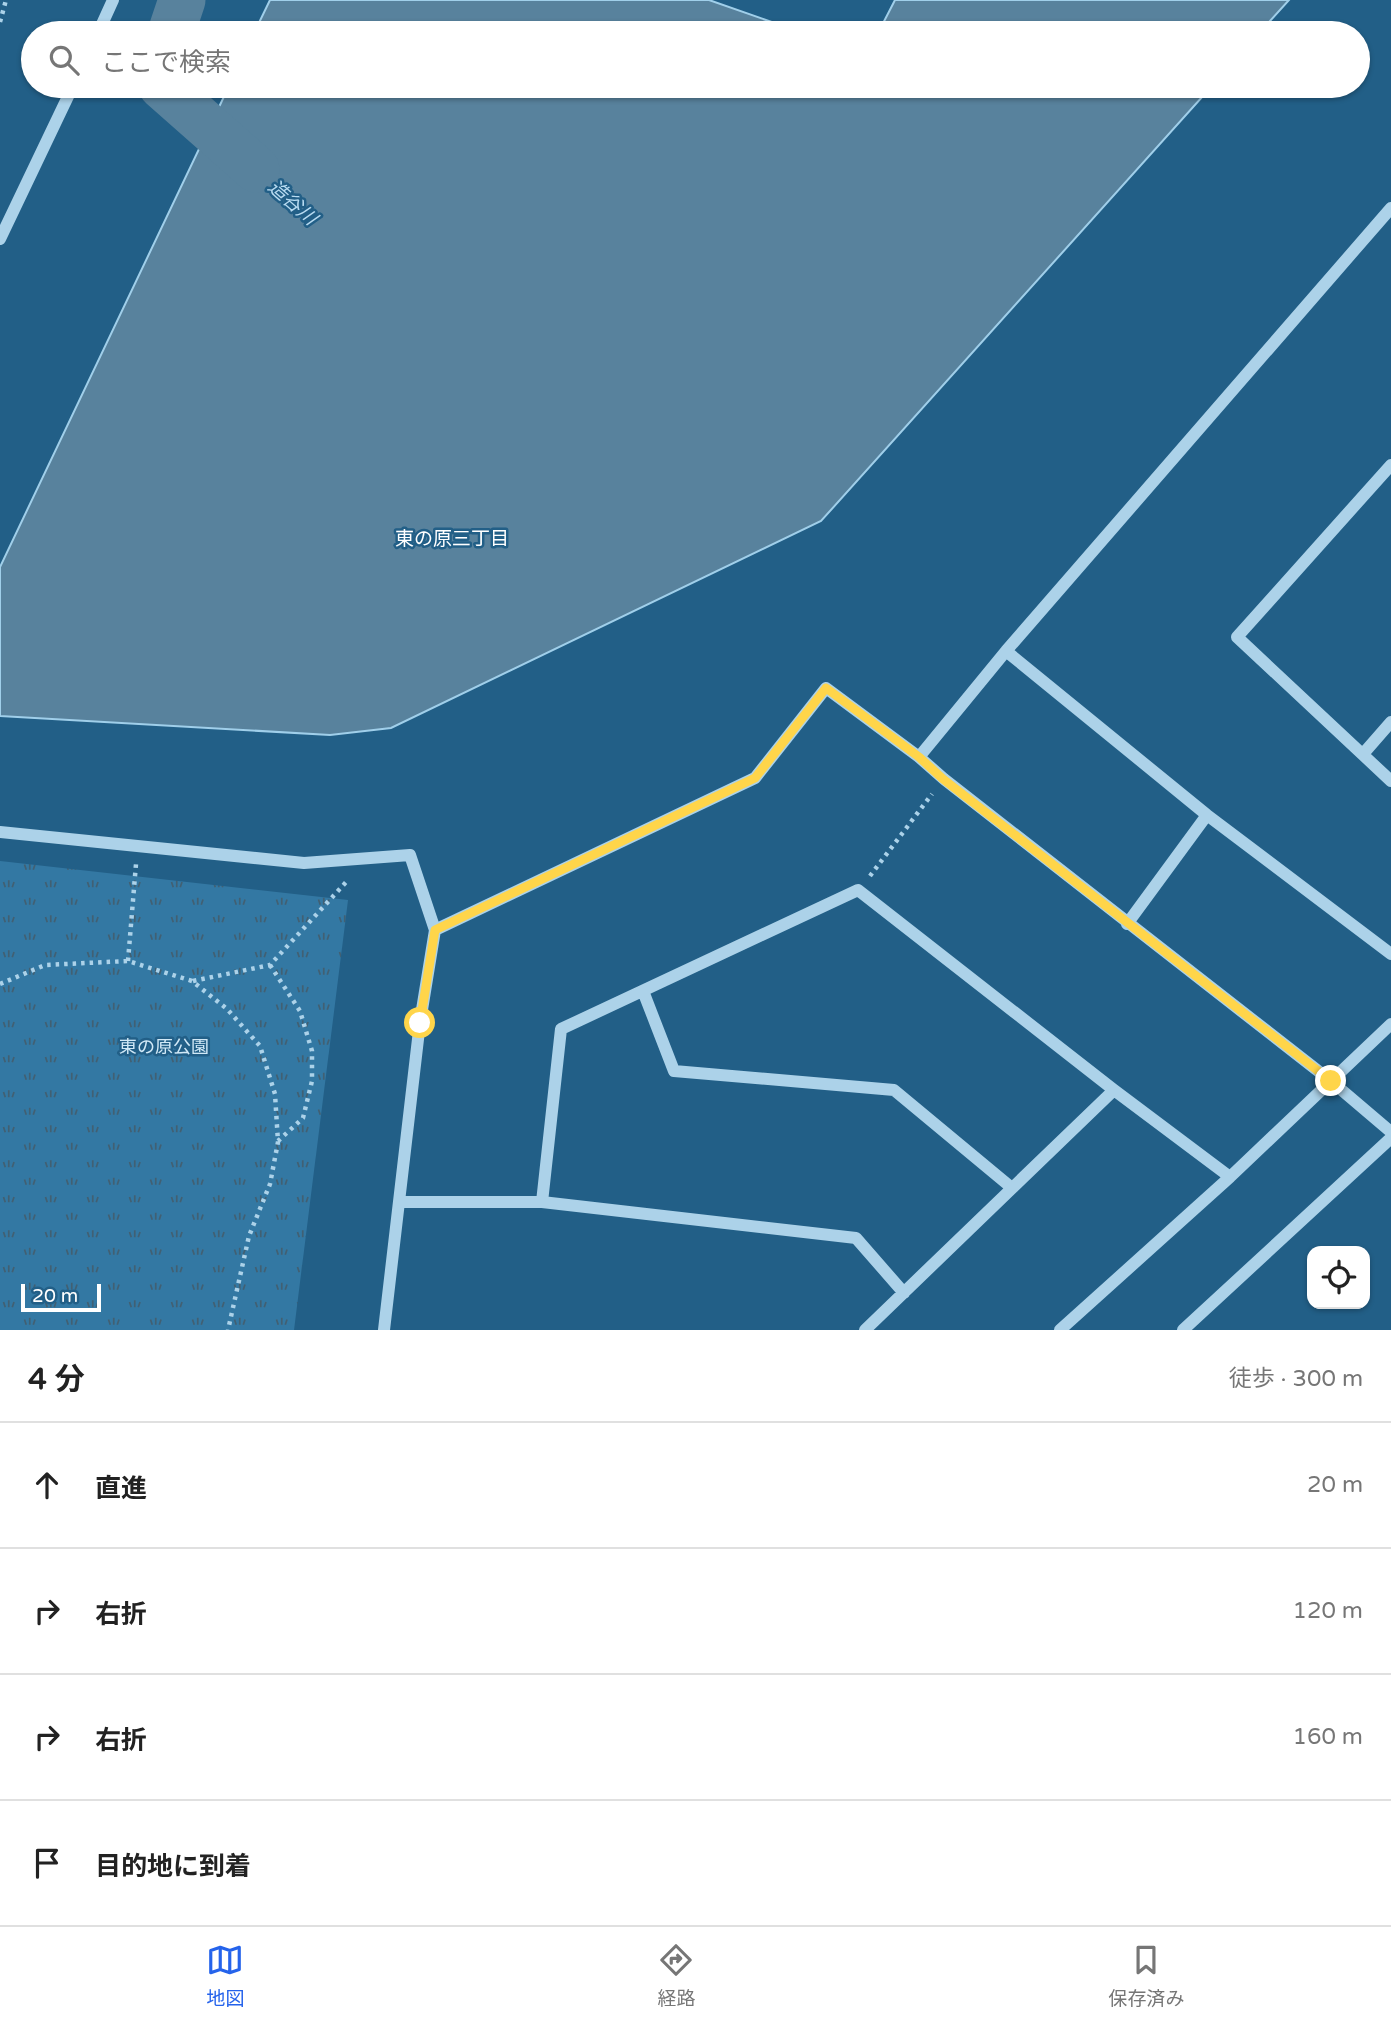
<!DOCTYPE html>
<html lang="ja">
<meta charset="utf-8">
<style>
:root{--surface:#fff;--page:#f6f6f6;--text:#222;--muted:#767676;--line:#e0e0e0;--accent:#2563eb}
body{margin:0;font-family:"Varela Round","Noto Sans JP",sans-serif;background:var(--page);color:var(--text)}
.controls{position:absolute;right:21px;bottom:21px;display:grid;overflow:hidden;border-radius:14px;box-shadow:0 2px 5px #0004}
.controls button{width:63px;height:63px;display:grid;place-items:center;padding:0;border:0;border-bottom:2px solid var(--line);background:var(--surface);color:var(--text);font:35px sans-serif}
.scale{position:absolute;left:21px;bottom:18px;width:80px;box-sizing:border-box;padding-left:7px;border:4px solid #fff;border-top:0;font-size:19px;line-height:24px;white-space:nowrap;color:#fff;-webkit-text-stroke:5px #225f87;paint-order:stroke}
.stop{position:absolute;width:21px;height:21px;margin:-16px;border:5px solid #ffd54a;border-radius:50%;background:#fff}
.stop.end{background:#ffd54a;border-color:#fff;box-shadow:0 2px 7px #0008}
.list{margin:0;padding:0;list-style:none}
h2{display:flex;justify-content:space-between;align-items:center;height:91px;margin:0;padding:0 28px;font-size:30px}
h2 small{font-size:23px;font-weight:400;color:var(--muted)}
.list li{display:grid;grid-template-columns:46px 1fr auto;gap:21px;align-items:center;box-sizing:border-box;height:126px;padding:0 28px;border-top:2px solid var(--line)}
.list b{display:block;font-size:26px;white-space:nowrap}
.list em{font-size:23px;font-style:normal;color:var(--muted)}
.icon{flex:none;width:38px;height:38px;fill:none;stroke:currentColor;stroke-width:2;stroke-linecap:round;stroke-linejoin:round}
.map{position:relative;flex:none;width:1391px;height:1330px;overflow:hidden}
.search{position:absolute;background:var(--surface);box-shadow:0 2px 5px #0004;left:21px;right:21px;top:21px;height:77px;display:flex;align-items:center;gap:18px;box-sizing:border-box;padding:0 24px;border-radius:38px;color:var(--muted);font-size:26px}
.sheet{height:595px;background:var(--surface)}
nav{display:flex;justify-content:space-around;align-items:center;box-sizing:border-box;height:98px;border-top:2px solid var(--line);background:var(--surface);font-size:19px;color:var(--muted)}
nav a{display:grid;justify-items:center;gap:4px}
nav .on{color:var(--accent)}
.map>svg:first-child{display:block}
.grass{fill:url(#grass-tufts)}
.water{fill:#58829d;stroke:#a0cfea;stroke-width:2}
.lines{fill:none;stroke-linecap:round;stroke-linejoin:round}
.river{stroke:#58829d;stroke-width:47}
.path{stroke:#acd2e9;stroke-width:4.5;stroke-dasharray:3.5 5;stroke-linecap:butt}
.minor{stroke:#acd2e9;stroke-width:12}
.route{stroke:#ffd54a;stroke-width:9}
.labels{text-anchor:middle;stroke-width:5;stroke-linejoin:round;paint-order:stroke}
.park-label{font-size:18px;fill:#d1e9f7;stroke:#225f87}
.water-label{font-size:19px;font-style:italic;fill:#b8dbf1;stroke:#225f87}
.neighbourhood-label{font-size:19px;fill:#fff;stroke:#225f87}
</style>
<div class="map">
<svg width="1391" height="1330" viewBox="0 0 1391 1330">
<defs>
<pattern id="grass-tufts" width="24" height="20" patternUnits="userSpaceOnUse" patternTransform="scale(1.75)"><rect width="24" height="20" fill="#3378a3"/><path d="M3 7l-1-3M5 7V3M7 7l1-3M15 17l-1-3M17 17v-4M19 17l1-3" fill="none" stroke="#416073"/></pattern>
</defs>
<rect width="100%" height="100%" fill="#225f87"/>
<path class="grass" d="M 0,861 L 348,900 L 294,1330 L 0,1330 Z"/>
<path class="water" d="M 270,0 L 709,0 L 803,33 L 254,33 Z
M 895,0 L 1289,0 L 1259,33 L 878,33 Z
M 229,86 L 1212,86 L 821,521 L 391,728 L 330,735 L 0,716 L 0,567 Z"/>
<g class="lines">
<path class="river" d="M 171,33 L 182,0
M 162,86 L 256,169"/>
<path class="path" d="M 0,22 L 6,0
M 870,876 L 932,794
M 128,961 L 136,864
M 270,965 L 300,1011 L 312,1051 L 312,1081 L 303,1118 L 278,1141
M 193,981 L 270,965 L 348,880
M 0,984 L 45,965 L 128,961 L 192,981 L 227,1009 L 260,1046 L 275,1094 L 278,1142 L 270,1184 L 249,1236 L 228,1330"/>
<path class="minor" d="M 98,33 L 113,0
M 0,239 L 73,86
M 1391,465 L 1237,637 L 1391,781
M 1006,651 L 1207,815 L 1391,954
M 1363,754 L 1391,722
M 919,757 L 1006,651 L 1391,208
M 0,832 L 304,863 L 410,855 L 435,930 L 420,1022 L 384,1330
M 1127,924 L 1207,815
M 435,930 L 755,778 L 826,688 L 919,757 L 944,779 L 1331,1081 L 1391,1132
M 643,991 L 674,1071 L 894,1090 L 1012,1188
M 399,1202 L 542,1202 L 856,1238 L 904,1293
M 542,1202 L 561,1029 L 858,890 L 1114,1090 L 1230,1177
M 865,1330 L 1114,1090
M 1060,1330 L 1230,1177 L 1391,1024
M 1183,1330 L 1391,1138"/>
</g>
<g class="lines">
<path class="route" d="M 420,1023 L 435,930 L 755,778 L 826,688 L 919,757 L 943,779 L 1331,1081"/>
</g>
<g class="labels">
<g class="park-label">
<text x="164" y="1053">東の原公園</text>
</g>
<g class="water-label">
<text transform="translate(293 202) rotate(41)" y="7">造谷川</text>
</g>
<g class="neighbourhood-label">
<text x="452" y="545">東の原三丁目</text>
</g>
</g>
</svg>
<div class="controls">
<button><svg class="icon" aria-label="locate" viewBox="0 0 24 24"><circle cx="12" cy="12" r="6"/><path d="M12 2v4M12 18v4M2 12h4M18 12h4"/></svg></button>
</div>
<div class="scale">20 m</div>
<div class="stop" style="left:420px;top:1023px"></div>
<div class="stop end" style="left:1331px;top:1081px"></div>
<div class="search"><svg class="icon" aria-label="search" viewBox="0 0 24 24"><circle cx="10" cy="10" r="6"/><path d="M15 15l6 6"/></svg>ここで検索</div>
</div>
<section class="sheet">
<h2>4 分<small>徒歩 · 300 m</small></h2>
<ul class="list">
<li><svg class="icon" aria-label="ahead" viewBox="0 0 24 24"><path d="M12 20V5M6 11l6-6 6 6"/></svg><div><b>直進</b></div><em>20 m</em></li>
<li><svg class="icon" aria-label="right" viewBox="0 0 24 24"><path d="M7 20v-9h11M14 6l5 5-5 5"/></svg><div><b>右折</b></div><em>120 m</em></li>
<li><svg class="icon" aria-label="right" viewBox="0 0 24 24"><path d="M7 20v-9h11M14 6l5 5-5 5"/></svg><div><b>右折</b></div><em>160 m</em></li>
<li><svg class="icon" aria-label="arrive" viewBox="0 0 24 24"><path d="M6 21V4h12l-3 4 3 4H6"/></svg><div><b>目的地に到着</b></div></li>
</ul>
</section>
<nav>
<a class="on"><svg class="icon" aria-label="map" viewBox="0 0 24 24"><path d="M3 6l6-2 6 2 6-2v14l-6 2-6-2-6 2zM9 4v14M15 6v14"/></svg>地図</a>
<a><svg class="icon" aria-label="directions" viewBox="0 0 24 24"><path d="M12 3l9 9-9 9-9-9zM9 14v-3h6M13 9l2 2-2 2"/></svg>経路</a>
<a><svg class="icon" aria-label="saved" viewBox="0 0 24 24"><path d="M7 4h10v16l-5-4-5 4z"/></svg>保存済み</a>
</nav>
